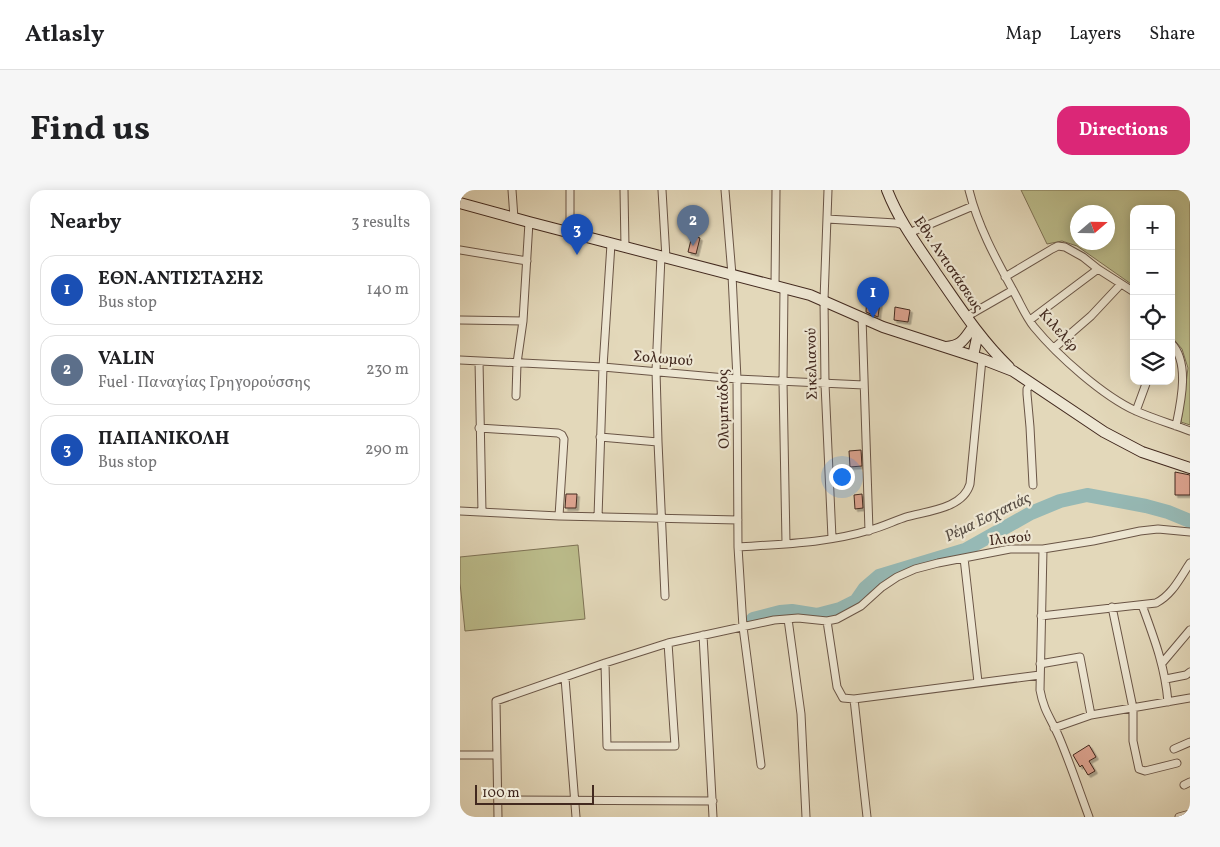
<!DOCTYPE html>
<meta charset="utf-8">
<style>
:root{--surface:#fff;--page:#f6f6f6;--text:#202124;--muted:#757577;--line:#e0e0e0;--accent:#db2777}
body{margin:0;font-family:Vollkorn,serif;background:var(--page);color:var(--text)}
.controls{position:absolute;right:15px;top:15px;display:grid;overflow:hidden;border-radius:10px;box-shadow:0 2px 12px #0003}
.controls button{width:45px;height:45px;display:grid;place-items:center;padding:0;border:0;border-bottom:1px solid var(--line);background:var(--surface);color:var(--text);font:25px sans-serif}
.compass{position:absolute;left:610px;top:15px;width:45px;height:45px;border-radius:50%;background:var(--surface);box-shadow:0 2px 12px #0003;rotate:70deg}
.scale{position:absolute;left:15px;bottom:12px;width:119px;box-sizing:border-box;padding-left:5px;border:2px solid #42291f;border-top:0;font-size:14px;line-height:18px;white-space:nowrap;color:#42291f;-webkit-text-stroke:4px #ede6d2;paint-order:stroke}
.you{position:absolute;left:381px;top:286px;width:18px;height:18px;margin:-12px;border:4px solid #fff;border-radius:50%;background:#1a73e8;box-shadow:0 0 0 8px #1a73e833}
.badge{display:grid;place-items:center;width:32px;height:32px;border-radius:50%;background:var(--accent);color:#fff;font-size:16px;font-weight:700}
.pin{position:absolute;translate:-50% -41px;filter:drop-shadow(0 1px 2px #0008)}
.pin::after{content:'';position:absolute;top:26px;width:18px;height:15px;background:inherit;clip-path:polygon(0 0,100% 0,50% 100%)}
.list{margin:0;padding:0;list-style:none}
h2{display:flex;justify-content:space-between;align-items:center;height:65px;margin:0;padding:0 20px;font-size:21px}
h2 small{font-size:16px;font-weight:400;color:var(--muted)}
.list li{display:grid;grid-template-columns:32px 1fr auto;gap:15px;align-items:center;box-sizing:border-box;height:70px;margin:0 10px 10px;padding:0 10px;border:1px solid var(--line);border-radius:15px}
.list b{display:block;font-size:19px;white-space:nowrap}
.list p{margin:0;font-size:16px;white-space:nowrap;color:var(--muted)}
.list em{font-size:16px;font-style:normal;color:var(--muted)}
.icon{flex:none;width:28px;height:28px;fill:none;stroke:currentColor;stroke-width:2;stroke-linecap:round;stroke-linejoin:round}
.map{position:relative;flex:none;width:730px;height:627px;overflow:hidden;border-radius:15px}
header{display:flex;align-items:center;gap:30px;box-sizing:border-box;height:70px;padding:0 25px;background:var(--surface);border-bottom:1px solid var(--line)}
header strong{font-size:24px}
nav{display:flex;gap:28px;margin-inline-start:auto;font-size:18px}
.intro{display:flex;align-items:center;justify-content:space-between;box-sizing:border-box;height:120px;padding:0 30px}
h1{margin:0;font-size:35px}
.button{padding:12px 22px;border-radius:15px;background:var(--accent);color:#fff;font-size:18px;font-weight:700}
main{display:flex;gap:30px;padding:0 30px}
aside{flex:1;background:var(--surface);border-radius:15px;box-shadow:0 2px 12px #0003}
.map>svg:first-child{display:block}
.green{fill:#bbbc8b;stroke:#7e7255;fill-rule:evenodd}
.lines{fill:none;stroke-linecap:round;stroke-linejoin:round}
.river{stroke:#96b9b5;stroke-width:14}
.building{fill:#dba28e;stroke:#42291f;filter:url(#shadow)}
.street-casing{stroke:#6a5546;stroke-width:9}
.secondary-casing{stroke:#42291f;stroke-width:12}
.street{stroke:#ede6d2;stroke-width:7}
.secondary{stroke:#ede6d2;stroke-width:10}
.labels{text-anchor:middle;stroke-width:4.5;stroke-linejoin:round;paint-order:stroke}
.street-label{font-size:15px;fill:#42291f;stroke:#ede6d2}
.water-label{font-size:16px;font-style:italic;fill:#574d44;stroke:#ede6d2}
</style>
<header>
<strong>Atlasly</strong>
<nav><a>Map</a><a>Layers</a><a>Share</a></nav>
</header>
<div class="intro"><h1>Find us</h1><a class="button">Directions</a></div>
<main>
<aside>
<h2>Nearby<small>3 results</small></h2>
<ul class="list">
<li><span class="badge" style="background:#1a4fb4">1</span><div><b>ΕΘΝ.ΑΝΤΙΣΤΑΣΗΣ</b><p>Bus stop</p></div><em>140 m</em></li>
<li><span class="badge" style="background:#5c6f8a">2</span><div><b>VALIN</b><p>Fuel · Παναγίας Γρηγορούσσης</p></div><em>230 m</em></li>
<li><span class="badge" style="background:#1a4fb4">3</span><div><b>ΠΑΠΑΝΙΚΟΛΗ</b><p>Bus stop</p></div><em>290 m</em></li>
</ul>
</aside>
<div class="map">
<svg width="730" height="627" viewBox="0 0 730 627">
<defs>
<filter id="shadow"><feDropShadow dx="2.5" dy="2.5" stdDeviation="0" flood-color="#0004"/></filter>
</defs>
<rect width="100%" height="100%" fill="#e3d8ba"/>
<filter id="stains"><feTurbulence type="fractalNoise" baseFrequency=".004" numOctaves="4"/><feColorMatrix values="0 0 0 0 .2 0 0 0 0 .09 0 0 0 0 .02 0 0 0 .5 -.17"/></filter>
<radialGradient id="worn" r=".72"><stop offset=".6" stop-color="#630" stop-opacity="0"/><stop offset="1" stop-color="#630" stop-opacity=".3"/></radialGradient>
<path class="green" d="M 561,0 L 730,0 L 730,235 L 721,232 L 728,178 L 722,159 L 711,146 L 711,19 L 674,19 L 674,96 L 617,56 L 602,51 L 587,54 ZM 618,22 L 648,22 L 648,52 L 618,52 Z
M 118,355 L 125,429 L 5,441 L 0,393 L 0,367 Z"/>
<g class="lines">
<path class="river" d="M 293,429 L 320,422 L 332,421 L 357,425 L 380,419 L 396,411 L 405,398 L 419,386 L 505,360 L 571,323 L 600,311 L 627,305 L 686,316 L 708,322 L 730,331"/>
</g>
<path class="building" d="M 232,46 L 240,48 L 236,64 L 228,62 Z
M 407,103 L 421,104 L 418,127 L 406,122 Z
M 435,117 L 450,120 L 448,132 L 434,130 Z
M 401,260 L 402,276 L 390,277 L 389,261 Z
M 715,282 L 730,285 L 730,305 L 715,305 Z
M 106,304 L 117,304 L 116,318 L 105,318 Z
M 402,304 L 403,318 L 395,319 L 394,305 Z
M 629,555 L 636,567 L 629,571 L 635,581 L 628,585 L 622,575 L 620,577 L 613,565 Z"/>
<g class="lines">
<defs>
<path id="street" d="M 52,0 L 54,28
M 110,0 L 110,43
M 164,0 L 165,57
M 202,0 L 206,68
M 265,0 L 272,85 L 277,189 L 278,357 L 283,437 L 301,575
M 368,0 L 364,110 L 365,194 L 372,348
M 509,0 C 518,37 537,71 555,104 C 561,115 566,127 574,137 C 598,166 643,206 676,221 C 694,229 712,234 730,241
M 367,29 L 436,33 L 443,35
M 449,43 L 513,16
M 0,60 L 67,71
M 201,66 L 196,181 L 198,252 L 205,406
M 545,87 L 592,59 L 598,56 L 605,57 L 623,67 L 638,79 L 674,102
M 315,96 L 316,0
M 324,98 L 323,192 L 326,353
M 402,127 L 409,341
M 506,127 L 553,100
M 0,130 L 63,131
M 570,130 L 638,79
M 711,153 C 730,172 721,212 716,236
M 594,158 L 631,126 L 661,94
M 0,170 L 143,177 L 277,189 L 404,195
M 19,171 L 22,322
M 571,194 L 567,199 L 567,204 L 570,237 L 573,295
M 56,206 L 57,173 L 63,131 L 69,32
M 676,221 L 687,191
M 19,238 L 98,243 L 102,245 L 104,249 L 99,326
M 140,247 L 198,252
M 0,321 L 99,326 L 278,330
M 138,327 L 143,177 L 151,54
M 278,357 C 322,354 368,353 410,340 C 422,337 434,331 446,327 C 466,321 503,319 510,294 L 522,169
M 583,359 L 580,500 C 584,522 591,528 599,547 C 610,573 619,600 629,627
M 504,368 L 518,492
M 682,415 C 694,448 705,476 708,512
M 652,417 L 673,518 L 673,551 L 679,579 L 685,581 L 717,573
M 581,426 L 696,413 C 712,405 720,388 730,373
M 328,429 L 341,524 L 346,627
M 367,431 L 377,497 L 383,508 L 394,509 L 580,485
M 243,445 L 253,627
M 703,472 L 730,440
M 145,473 L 147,556 L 215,556 L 208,453
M 580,474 L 620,467 L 631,525
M 105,488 L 116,627
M 706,489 L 726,485 L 730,482
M 394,509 L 407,627
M 594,538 L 631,525 L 730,508
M 714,559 L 730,552
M 0,565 L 37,565
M 724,595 L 730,592
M 38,610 L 253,611
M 38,627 L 36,511 L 145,473 L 208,453 L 314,430 L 338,428 L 367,431 L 377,429 L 401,416 L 422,397 L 437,387 L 455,379 L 478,373 L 550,359 L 583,359 L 633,351 L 680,341 L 698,339 L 730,342
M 719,627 L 730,624"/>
<path id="secondary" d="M 427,0 C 439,31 458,56 476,83 C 499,116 520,149 549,177
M 0,13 L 69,32 L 350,105 L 423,137 L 522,169 L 553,181 L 644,242 L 682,262 L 730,278
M 486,157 C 502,156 504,149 513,137
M 513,166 L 518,143"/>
</defs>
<use href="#street" class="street-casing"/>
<use href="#secondary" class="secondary-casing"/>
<use href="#street" class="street"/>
<use href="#secondary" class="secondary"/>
</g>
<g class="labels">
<g class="street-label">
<text transform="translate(489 74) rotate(56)" y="5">Εθν. Αντιστάσεως</text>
<text transform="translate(599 140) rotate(48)" y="5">Κιλελέρ</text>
<text transform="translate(203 168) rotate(5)" y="5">Σολωμού</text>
<text transform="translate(351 174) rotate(-91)" y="5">Σικελιανού</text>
<text transform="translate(263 219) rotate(-91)" y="5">Ολυμπιάδος</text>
<text transform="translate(550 348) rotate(-6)" y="5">Ιλισού</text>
</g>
<g class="water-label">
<text transform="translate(527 326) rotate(-26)" y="6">Ρέμα Εσχατιάς</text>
</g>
</g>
<rect width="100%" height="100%" filter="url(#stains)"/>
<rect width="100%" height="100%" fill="url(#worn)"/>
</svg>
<div class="controls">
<button>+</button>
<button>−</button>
<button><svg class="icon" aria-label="locate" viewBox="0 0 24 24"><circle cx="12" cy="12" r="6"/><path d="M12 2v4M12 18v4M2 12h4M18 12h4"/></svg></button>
<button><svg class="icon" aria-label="layers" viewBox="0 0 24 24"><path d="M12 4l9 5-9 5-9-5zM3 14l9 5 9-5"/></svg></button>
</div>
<svg class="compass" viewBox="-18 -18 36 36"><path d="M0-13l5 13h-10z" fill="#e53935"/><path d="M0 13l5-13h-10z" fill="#757577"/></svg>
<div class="scale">100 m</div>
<div class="you"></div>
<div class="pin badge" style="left:413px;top:128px;background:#1a4fb4">1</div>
<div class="pin badge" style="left:233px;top:56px;background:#5c6f8a">2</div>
<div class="pin badge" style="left:117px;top:65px;background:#1a4fb4">3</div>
</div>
</main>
